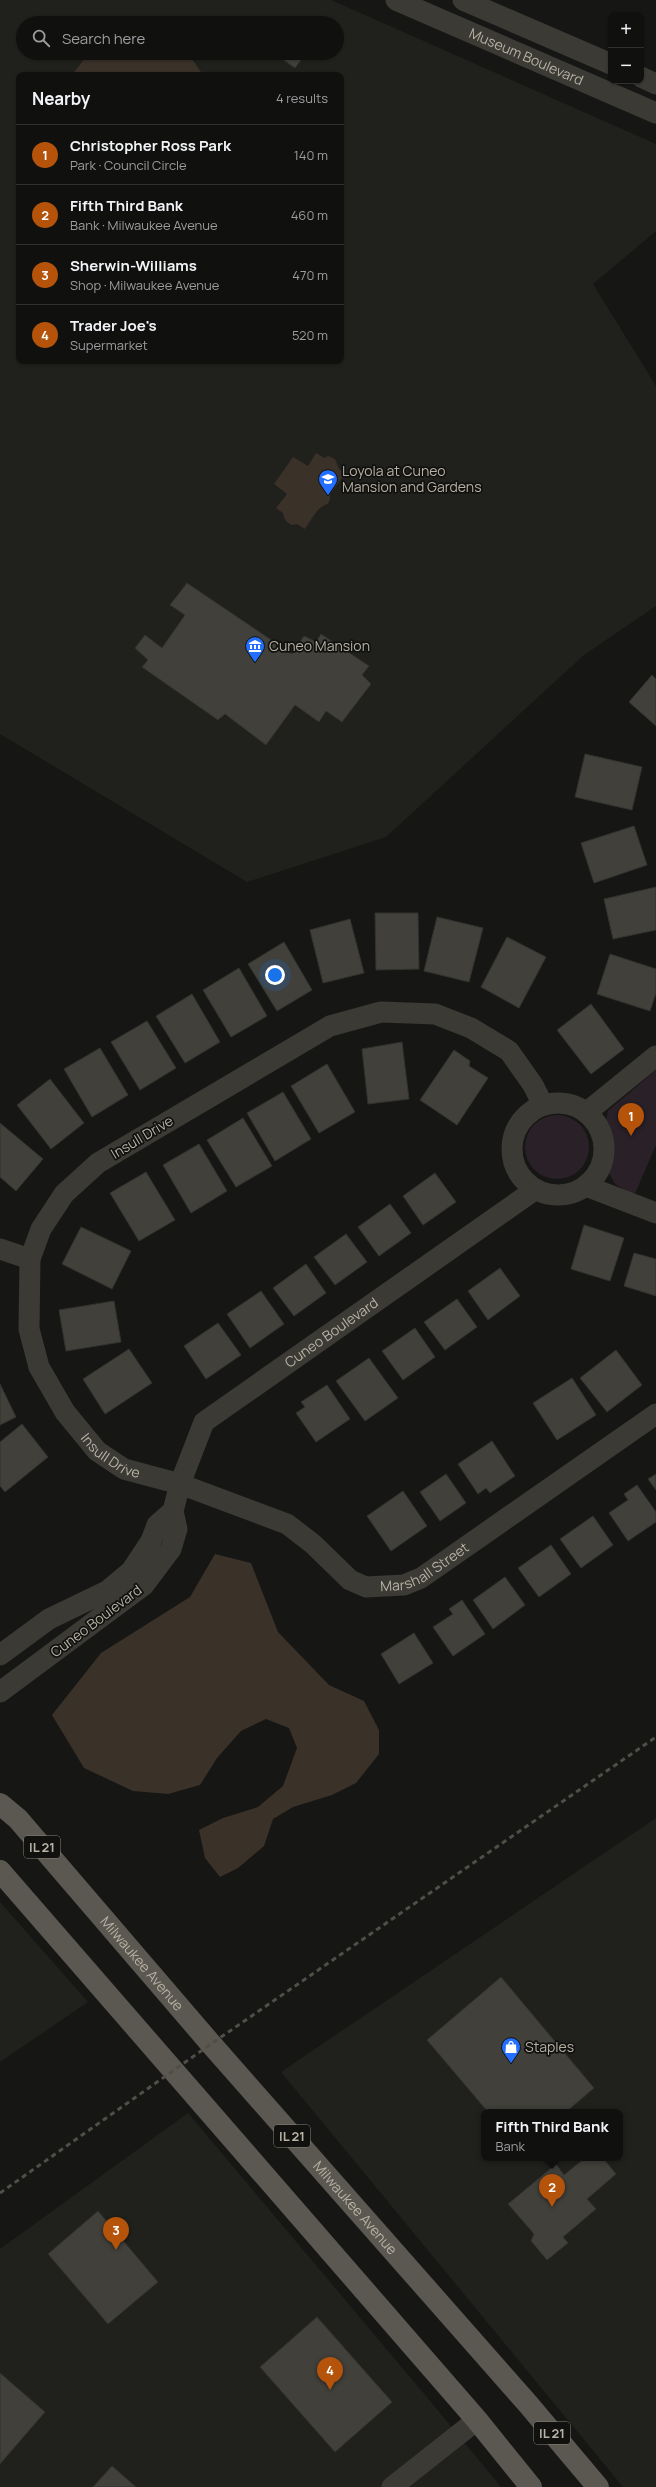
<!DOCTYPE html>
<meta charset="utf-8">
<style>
:root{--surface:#10100f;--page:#191918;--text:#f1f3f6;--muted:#9c9d9e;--line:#30302f;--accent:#b45309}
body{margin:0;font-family:Manrope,sans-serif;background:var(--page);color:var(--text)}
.controls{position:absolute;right:12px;top:12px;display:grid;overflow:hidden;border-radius:8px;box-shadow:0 1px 3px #0004}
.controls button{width:36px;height:36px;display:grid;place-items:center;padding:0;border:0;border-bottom:1px solid var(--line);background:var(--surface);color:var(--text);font:20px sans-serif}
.you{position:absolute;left:275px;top:975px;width:14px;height:14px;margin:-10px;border:3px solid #fff;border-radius:50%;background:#1a73e8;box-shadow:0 0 0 6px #1a73e833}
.badge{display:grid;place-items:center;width:26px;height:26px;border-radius:50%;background:var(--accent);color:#fff;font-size:13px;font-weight:700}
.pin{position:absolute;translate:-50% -33px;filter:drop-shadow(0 1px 2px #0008)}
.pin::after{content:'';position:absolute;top:21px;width:14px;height:12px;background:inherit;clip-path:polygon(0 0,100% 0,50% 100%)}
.popup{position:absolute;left:481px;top:2109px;width:142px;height:52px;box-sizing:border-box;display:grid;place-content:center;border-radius:8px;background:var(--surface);filter:drop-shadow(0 1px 3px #0005);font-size:13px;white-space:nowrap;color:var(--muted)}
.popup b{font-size:15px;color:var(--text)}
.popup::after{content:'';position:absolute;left:50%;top:100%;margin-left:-8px;border:8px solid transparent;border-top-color:var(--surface)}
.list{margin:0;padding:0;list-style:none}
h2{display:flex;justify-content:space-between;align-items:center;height:52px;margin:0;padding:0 16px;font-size:17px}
h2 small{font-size:13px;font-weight:400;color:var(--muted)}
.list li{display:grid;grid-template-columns:26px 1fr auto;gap:12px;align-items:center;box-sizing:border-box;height:60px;padding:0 16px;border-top:1px solid var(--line)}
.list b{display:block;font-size:15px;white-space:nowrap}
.list p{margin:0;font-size:13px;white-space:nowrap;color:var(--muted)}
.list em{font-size:13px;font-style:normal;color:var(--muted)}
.icon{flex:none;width:22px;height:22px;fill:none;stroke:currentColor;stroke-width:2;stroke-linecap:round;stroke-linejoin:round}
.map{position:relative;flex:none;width:656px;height:2487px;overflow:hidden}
.search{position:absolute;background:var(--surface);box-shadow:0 1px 3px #0004;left:16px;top:16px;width:328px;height:44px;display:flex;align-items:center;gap:10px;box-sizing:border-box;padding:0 14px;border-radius:22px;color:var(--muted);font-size:15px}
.panel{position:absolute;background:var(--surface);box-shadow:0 1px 3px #0004;left:16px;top:72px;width:328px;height:292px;border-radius:8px}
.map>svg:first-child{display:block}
.built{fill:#20201d;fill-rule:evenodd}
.green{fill:#292028}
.water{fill:#3a3129}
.building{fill:#41403b;stroke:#32322e}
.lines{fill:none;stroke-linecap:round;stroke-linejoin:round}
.minor{stroke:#3b3a34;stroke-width:21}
.major{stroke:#5a5850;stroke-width:22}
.rail{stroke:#504e47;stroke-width:3;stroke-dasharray:5 4;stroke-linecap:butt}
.labels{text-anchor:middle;stroke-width:3.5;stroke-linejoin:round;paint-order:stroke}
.shield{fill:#11110f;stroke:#858177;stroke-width:1}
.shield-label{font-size:13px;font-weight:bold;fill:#b7b1a4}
.street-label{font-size:14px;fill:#b7b1a4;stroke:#11110f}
.poi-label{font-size:14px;fill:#b7b1a4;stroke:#11110f;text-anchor:start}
</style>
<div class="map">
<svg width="656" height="2487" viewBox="0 0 656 2487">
<rect width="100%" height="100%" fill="#161614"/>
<path class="built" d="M 0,0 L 331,0 L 656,144 L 656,231 L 593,284 L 656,386 L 656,606 L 584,655 L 386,837 L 247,882 L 0,734 ZM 23,23 L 337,23 L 337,53 L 23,53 ZM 19,75 L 341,75 L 341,361 L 19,361 Z
M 656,1818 L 656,2487 L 623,2487 L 281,2072 ZM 484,2112 L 620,2112 L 620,2158 L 484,2158 Z
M 0,1902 L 88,2002 L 0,2062 Z
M 188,2113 L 431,2402 L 501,2487 L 0,2487 L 0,2249 Z"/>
<path class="green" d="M 656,1070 L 656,1145 L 634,1196 L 615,1184 L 608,1171 L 605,1162 L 607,1146 L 605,1127 L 608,1111 Z
M525 1147a32 32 0 1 1 64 0a32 32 0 1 1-64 0Z"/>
<path class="water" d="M 89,53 L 188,53 L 203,75 L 72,75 Z
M 316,453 L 324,458 L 328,456 L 335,459 L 339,469 L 346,473 L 330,494 C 331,506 325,503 318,510 C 313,516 309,523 305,529 L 297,524 L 291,525 L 285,520 L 283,513 L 276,508 L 287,494 L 274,484 L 293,457 L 308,466 Z
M 215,1554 L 251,1563 L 278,1632 L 329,1685 L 364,1701 L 379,1730 L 379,1754 L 356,1783 L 332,1795 L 293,1807 L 273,1819 L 264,1846 L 238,1868 L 220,1877 L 205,1858 L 199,1830 L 223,1818 L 258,1807 L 283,1786 L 297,1748 L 289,1728 L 266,1719 L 241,1731 L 217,1758 L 200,1785 L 168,1794 L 133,1791 L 84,1768 L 52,1715 L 101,1653 L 190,1597 Z"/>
<path class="building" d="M 274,53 L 306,53 L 295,68 Z
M 187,583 L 292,654 L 304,636 L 316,642 L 321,634 L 369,666 L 362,675 L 371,684 L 342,722 L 326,711 L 319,722 L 295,705 L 266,745 L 225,714 L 218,720 L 142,667 L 148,660 L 135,648 L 145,635 L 162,648 L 185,615 L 170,605 Z
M 652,675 L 656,679 L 656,726 L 629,702 Z
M 585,754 L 642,767 L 632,810 L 575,797 Z
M 634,826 L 647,865 L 594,883 L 581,843 Z
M 656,887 L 656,930 L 613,939 L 604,899 Z
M 375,913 L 418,913 L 419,969 L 376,970 Z
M 437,917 L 483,928 L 469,982 L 424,971 Z
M 350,919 L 364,973 L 323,983 L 310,930 Z
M 507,937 L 546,957 L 519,1008 L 481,987 Z
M 284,942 L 312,990 L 277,1011 L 248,964 Z
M 610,954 L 656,969 L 656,993 L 650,1011 L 597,994 Z
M 239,968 L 267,1016 L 231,1037 L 203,990 Z
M 192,994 L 220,1042 L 185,1063 L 156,1016 Z
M 591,1004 L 624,1049 L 591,1074 L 557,1030 Z
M 147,1021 L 176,1068 L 140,1090 L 111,1042 Z
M 402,1042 L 409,1099 L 368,1104 L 362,1049 Z
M 100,1048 L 128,1095 L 92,1117 L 64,1069 Z
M 454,1050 L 470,1061 L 469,1066 L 488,1078 L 457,1125 L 420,1100 Z
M 327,1064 L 355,1112 L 319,1133 L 291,1086 Z
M 50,1079 L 84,1123 L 51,1149 L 17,1105 Z
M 283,1092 L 311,1139 L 275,1161 L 247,1113 Z
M 243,1118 L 272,1166 L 236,1187 L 207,1140 Z
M 0,1123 L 43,1159 L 16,1191 L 0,1177 Z
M 199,1144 L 227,1191 L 191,1213 L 163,1165 Z
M 146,1172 L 175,1220 L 139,1241 L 110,1193 Z
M 435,1173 L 456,1202 L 423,1225 L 403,1196 Z
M 390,1204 L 411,1233 L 379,1256 L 358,1227 Z
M 584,1225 L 624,1238 L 610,1281 L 571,1269 Z
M 81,1227 L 131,1251 L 112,1289 L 62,1264 Z
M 346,1234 L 367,1262 L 335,1285 L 314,1257 Z
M 634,1253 L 656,1259 L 656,1296 L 624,1286 Z
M 306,1264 L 326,1293 L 294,1316 L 273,1288 Z
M 500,1268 L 520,1296 L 488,1320 L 468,1291 Z
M 261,1291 L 284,1324 L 250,1348 L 227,1314 Z
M 457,1299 L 477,1327 L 445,1350 L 424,1322 Z
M 114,1301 L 121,1342 L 66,1351 L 59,1310 Z
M 218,1323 L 241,1355 L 206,1379 L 184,1346 Z
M 415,1328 L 435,1357 L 403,1380 L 382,1351 Z
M 129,1349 L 152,1383 L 105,1414 L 83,1379 Z
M 616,1350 L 642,1385 L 607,1412 L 580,1378 Z
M 369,1358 L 398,1398 L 365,1421 L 336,1381 Z
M 572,1378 L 596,1415 L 557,1440 L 533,1403 Z
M 0,1384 L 16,1417 L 0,1425 Z
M 327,1385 L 350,1419 L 316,1442 L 296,1413 L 305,1407 L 301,1402 Z
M 22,1424 L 48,1457 L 5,1492 L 0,1486 L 0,1442 Z
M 492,1441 L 515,1476 L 490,1493 L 486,1488 L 478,1494 L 458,1464 Z
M 446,1474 L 466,1503 L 440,1521 L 420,1492 Z
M 656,1474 L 656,1490 L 648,1479 Z
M 637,1485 L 656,1512 L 656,1522 L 628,1541 L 609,1513 L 628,1500 L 624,1494 Z
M 403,1491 L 427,1526 L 391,1551 L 367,1516 Z
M 593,1516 L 613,1545 L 581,1568 L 560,1539 Z
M 551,1545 L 571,1574 L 539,1597 L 518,1568 Z
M 505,1577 L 525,1605 L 493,1629 L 473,1600 Z
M 462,1600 L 485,1634 L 453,1656 L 433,1627 L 453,1614 L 449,1609 Z
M 414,1633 L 433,1663 L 399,1684 L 381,1654 Z
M 501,1977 L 594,2088 L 566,2112 L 488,2112 L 427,2040 Z
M 585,2158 L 603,2158 L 616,2174 L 587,2199 L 596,2209 L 563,2237 L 568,2243 L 547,2260 L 531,2241 L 534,2234 L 508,2204 L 556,2164 L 564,2175 Z
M 98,2211 L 158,2282 L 108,2324 L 48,2254 Z
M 317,2317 L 392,2402 L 335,2452 L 260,2367 Z
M 0,2373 L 45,2412 L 0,2464 Z
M 112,2466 L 136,2487 L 93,2487 Z"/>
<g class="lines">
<g class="minor">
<path id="s1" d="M 396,0 L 656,113"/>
<path d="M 463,0 L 611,64"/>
<path d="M 641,77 L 656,84"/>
<circle cx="558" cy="1149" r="46"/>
<path id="s2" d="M 543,1105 L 533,1085 L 509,1051 L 471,1028 L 435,1014 L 381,1012 L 330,1026 L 98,1163 L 64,1194 L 41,1229 L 30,1259 L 29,1329 L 39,1367 L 65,1412 L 97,1451 L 124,1469 L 180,1484 L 287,1524 L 313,1544 L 350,1580 L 366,1587 L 404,1585 L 421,1578 L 656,1414"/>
<path d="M 587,1112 L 656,1056"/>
<path d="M 586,1186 L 656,1213"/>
<path d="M 0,1249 L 30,1259"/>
<path id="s3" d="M 173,1511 L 180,1484 L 204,1422 L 536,1189"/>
<path d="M 0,1655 L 49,1619 L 107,1591 L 131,1571 L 151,1541 L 157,1525 L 173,1511 L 177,1529 L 171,1549 L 144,1585 L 0,1692"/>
<path d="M 392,2487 L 477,2420"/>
</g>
<g class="major">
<path id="s4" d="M 0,1804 L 18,1819 L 211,2044 L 528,2404 L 598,2487"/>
<path d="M 0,1871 L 477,2420 L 531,2487"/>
</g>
<path class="rail" d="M 0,2193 L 211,2044 L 656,1737"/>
</g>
<defs>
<symbol id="university-pin" viewBox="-11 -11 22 30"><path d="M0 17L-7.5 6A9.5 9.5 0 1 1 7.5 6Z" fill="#236fff" stroke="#11110f"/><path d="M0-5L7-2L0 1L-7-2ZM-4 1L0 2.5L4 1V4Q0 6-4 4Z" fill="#fff"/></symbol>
<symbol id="museum-pin" viewBox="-11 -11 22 30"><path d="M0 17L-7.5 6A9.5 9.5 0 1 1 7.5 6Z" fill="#236fff" stroke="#11110f"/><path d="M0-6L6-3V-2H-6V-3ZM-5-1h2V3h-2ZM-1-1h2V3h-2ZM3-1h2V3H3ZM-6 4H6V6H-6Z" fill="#fff"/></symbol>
<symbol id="shop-pin" viewBox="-11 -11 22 30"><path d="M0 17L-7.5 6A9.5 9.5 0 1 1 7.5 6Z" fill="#236fff" stroke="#11110f"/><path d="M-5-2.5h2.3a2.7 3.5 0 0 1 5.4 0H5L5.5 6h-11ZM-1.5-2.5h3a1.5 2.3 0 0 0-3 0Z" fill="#fff"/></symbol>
</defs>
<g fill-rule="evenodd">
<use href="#university-pin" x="317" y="468" width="22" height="30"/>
<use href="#museum-pin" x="244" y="635" width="22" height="30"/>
<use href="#shop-pin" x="500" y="2036" width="22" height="30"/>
</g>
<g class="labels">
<g class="shield">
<rect x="24" y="1836" width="36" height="22" rx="3"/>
<rect x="274" y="2125" width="36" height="22" rx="3"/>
<rect x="534" y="2422" width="36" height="22" rx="3"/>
</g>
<g class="shield-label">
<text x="42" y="1852">IL 21</text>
<text x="292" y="2141">IL 21</text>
<text x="552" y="2438">IL 21</text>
</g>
<g class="street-label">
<text dy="5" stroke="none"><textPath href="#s1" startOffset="142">Museum Boulevard</textPath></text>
<text transform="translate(142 1137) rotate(-31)" y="5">Insull Drive</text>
<text dy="5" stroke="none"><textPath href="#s3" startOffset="250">Cuneo Boulevard</textPath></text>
<text dy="5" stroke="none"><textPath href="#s2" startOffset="869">Insull Drive</textPath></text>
<text dy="5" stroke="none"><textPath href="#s2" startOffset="1225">Marshall Street</textPath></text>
<text transform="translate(96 1621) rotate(-37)" y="5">Cuneo Boulevard</text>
<text dy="5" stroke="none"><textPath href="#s4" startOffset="214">Milwaukee Avenue</textPath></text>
<text dy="5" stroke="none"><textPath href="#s4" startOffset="538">Milwaukee Avenue</textPath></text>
</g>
<g class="poi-label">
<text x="342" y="476">Loyola at Cuneo<tspan x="342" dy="16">Mansion and Gardens</tspan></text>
<text x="269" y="651">Cuneo Mansion</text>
<text x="525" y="2052">Staples</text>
</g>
</g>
</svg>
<div class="controls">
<button>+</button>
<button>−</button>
</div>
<div class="you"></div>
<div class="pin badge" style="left:631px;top:1136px">1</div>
<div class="pin badge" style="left:552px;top:2207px">2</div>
<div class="popup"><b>Fifth Third Bank</b>Bank</div>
<div class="pin badge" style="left:116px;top:2250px">3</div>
<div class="pin badge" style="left:330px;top:2390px">4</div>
<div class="search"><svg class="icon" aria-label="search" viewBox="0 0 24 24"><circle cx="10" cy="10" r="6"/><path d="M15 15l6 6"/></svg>Search here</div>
<section class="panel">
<h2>Nearby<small>4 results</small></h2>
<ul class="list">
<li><span class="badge">1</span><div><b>Christopher Ross Park</b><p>Park · Council Circle</p></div><em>140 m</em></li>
<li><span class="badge">2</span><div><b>Fifth Third Bank</b><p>Bank · Milwaukee Avenue</p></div><em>460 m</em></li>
<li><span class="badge">3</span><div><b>Sherwin-Williams</b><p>Shop · Milwaukee Avenue</p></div><em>470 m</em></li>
<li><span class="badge">4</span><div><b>Trader Joe's</b><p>Supermarket</p></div><em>520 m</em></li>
</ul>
</section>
</div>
